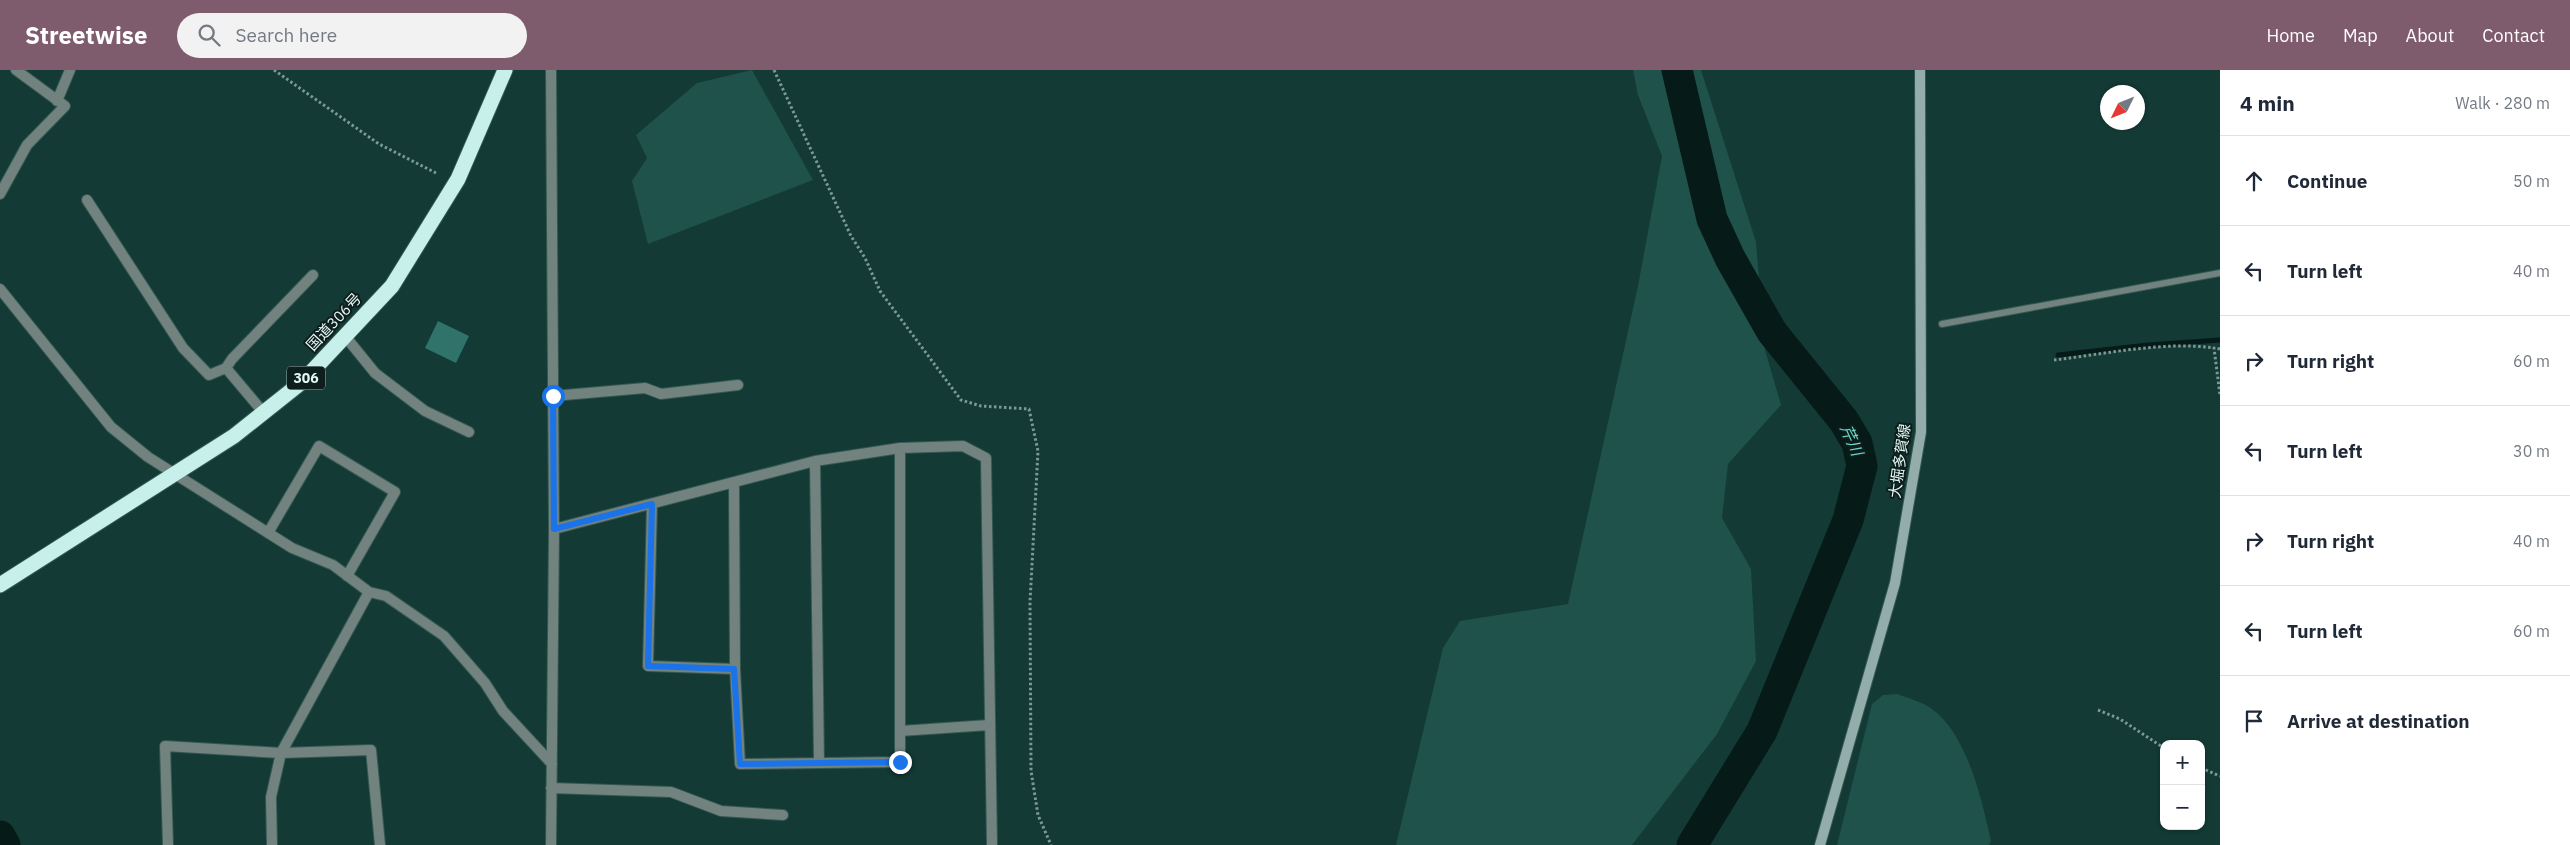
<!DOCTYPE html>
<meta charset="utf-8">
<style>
:root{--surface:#fff;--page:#f2f2f3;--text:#1f2937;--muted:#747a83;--line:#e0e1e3;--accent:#7e5c6d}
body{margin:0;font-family:"IBM Plex Sans","Noto Sans JP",sans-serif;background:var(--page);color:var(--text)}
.controls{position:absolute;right:15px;bottom:15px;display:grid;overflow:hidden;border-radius:10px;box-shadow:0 1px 4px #0004}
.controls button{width:45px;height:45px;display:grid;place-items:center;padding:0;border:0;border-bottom:1px solid var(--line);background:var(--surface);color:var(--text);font:25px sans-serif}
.compass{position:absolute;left:2100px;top:15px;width:45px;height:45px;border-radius:50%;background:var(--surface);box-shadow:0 1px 4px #0004;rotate:227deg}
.stop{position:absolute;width:15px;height:15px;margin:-11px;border:4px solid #1a73e8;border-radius:50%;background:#fff}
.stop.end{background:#1a73e8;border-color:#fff;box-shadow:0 1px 5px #0008}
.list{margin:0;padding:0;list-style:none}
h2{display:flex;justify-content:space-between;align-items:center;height:65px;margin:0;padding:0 20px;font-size:21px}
h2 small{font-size:16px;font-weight:400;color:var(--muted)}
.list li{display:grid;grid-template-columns:32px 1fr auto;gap:15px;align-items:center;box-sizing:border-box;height:90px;padding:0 20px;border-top:1px solid var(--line)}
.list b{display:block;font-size:19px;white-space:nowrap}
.list em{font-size:16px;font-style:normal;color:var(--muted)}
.icon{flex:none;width:28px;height:28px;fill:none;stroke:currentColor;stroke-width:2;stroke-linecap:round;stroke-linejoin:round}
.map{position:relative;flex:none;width:2220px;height:775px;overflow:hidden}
header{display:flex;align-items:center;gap:30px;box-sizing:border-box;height:70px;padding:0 25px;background:var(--accent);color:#fff}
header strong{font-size:24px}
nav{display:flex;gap:28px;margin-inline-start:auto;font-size:18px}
.search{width:350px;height:45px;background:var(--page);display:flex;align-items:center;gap:12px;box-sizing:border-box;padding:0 18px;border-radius:28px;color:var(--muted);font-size:19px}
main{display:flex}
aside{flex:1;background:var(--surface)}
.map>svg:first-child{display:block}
.green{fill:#1e524b}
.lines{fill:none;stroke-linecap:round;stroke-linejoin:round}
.stream{stroke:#061b18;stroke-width:5}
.river{stroke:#061b18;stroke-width:31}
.building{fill:#30736b}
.lane-casing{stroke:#345853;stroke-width:8}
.street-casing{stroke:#345853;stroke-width:12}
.secondary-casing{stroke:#345853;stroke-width:12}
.highway-casing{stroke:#345853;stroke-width:17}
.path{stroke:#7c9a95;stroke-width:3;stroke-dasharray:2.5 2.5;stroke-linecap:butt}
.lane{stroke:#71827f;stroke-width:6}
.street{stroke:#71827f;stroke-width:10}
.secondary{stroke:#93aeaa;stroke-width:10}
.highway{stroke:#c6f0e9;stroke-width:15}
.route{stroke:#1a73e8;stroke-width:6}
.labels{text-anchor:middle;stroke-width:4;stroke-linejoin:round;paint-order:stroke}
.shield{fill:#0e1e1c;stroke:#a2b6b2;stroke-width:1}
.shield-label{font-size:14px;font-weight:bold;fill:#e2f7f3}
.street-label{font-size:15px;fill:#e2f7f3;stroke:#0e1e1c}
.water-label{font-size:16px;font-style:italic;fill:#6dd5c8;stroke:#0e1e1c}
</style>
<header>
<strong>Streetwise</strong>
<div class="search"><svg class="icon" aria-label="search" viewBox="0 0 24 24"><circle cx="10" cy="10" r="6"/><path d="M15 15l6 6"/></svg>Search here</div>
<nav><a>Home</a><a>Map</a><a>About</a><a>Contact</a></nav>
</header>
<main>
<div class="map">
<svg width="2220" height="775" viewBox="0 0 2220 775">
<rect width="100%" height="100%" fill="#133a35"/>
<path class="green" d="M 752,0 L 813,110 L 648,174 L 632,111 L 647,88 L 636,65 L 697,13 Z
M 1633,0 L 1701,0 L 1756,172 L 1765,280 L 1781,335 L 1728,394 L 1722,448 L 1751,499 L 1756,591 L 1717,664 L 1632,775 L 1396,775 L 1443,578 L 1460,551 L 1568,534 L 1638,216 L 1662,86 L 1638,25 Z
M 1897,624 C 1908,628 1923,632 1932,639 C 1967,664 1982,730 1991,771 L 1989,775 L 1837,775 L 1872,634 L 1883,625 Z"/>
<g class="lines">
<path class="stream" d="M 2058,285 L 2148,275 L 2220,270"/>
<path class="river" d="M 1677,0 L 1712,149 L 1730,188 L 1772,262 L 1844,351 L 1857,373 L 1862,396 L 1848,450 L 1762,661 L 1692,775
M 0,766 L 5,775"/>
</g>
<path class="building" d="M 438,251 L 469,266 L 456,293 L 425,278 Z"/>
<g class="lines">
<defs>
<path id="lane" d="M 1942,254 L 2220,203"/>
<path id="street" d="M 57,31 L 70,0
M 0,124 L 27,75 L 65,36 L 16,0
M 87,130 L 183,278 L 209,305 L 226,298 L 263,342
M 0,219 L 111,357 L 148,387 L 292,478 L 333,495 L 369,522 L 386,526 L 444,566 L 485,613 L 503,641 L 552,694
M 345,266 L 375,303 L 425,341 L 469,362
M 226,298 L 232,289 L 313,205
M 553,326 L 645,318 L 661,324 L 738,315
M 815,391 L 819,692
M 734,413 L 735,599 L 740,694 L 900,692 L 900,378
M 652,434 L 648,596 L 735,599
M 554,459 L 815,391 L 900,378 L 963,376 L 986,388 L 992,775
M 268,463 L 319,376 L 395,422 L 347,506
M 900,661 L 989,655
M 551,718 L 671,722 L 721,741 L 783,745
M 168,775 L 165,676 L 281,683 L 371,680 L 380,775
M 272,775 L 271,727 L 281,683 L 369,522
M 551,775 L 554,459 L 551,0"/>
<path id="secondary" d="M 1820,775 L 1895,513 L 1921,362 L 1920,0"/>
<path id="highway" d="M 0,515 L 234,366 L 302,312 L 392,216 L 458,109 L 505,0"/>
</defs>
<use href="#lane" class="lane-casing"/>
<use href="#street" class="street-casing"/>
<use href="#secondary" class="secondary-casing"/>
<use href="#highway" class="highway-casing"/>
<path class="path" d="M 274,0 L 379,74 L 436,103
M 774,0 L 851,166 L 865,188 L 880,221 L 961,330 L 981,336 L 1029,339 L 1038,381 L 1030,532 L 1031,701 L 1038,745 L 1051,775
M 2220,279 L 2214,278 L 2220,325
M 2054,290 C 2106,284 2163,271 2214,278
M 2098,640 L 2120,649 L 2164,678
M 2201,698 L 2220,706"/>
<use href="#lane" class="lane"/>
<use href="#street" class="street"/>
<use href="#secondary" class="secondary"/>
<use href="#highway" class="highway"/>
</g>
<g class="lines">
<path class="route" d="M 553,326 L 554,459 L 652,434 L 648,596 L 734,599 L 740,694 L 900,692"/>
</g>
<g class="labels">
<rect class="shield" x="287" y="296.5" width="38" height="23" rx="4"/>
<g class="shield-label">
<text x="306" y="313">306</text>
</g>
<g class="street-label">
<text transform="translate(334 252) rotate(-47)" y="5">国道306号</text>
<text transform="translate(1900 391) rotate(-82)" y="5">大堀多賀線</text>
</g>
<g class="water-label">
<text transform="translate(1852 370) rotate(66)" y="6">芹川</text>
</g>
</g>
</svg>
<div class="controls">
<button>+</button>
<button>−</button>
</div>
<svg class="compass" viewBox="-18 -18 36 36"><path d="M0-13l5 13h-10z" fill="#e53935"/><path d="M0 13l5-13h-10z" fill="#747a83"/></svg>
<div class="stop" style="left:553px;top:326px"></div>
<div class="stop end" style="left:900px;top:692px"></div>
</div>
<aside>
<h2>4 min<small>Walk · 280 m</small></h2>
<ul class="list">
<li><svg class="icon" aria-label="ahead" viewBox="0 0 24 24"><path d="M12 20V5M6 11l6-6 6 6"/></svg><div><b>Continue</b></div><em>50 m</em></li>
<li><svg class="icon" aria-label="left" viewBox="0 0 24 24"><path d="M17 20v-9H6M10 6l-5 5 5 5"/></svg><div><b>Turn left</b></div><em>40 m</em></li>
<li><svg class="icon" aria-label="right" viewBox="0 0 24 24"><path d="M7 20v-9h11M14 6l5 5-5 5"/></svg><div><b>Turn right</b></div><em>60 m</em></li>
<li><svg class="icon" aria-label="left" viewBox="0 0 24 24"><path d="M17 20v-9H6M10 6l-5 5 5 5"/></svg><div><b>Turn left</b></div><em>30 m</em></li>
<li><svg class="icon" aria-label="right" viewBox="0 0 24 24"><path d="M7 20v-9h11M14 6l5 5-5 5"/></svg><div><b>Turn right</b></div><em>40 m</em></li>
<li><svg class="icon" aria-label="left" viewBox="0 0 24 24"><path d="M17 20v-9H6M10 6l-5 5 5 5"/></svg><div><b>Turn left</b></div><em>60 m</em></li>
<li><svg class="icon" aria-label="arrive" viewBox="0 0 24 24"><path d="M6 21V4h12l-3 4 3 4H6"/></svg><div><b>Arrive at destination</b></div></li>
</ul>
</aside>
</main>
